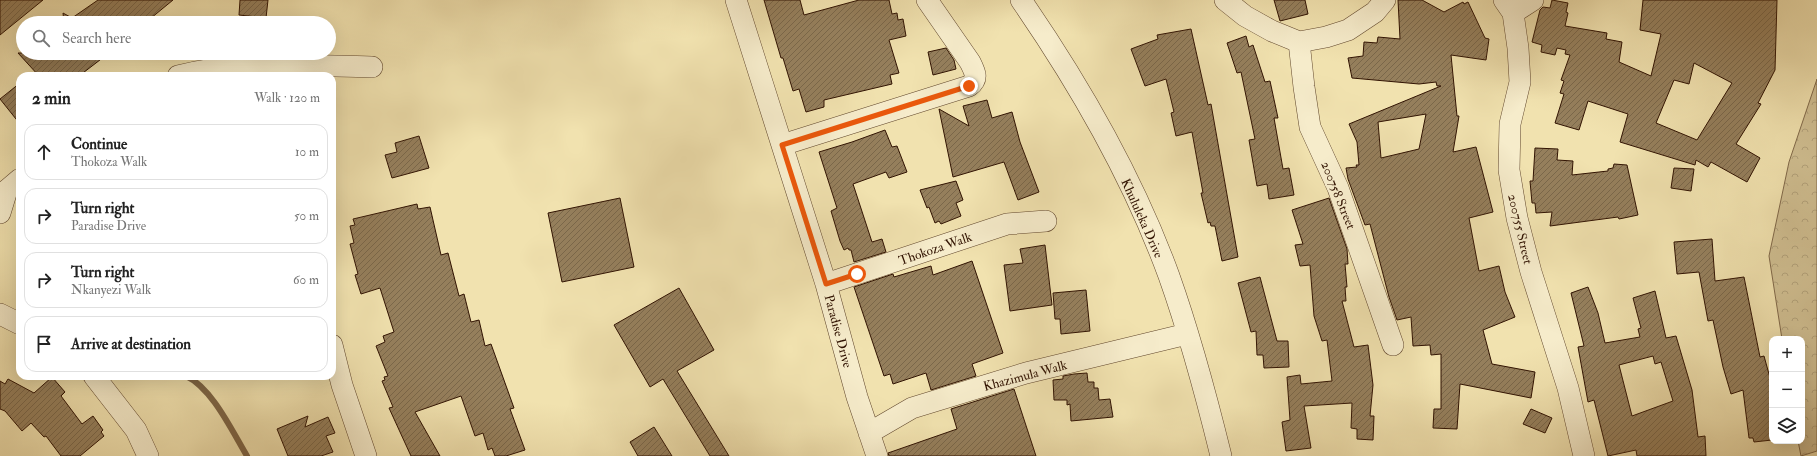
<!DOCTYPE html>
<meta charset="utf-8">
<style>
:root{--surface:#fff;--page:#f2f2f2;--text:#222;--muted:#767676;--line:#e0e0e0}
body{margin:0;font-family:"IM FELL Double Pica",serif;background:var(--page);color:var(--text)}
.controls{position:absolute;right:12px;bottom:12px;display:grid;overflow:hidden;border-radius:8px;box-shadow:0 4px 16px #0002}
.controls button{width:36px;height:36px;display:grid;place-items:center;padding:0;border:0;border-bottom:1px solid var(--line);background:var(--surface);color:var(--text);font:20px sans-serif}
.stop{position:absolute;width:12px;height:12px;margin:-9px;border:3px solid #ea580c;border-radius:50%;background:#fff}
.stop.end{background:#ea580c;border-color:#fff;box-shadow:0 1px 4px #0008}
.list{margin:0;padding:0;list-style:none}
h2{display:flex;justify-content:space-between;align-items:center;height:52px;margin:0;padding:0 16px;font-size:17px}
h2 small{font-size:13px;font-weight:400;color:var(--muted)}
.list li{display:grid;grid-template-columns:26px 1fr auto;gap:12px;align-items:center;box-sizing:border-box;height:56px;margin:0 8px 8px;padding:0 8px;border:1px solid var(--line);border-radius:12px}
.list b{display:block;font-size:15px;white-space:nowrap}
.list p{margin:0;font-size:13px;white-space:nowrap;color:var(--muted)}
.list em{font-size:13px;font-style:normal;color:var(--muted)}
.icon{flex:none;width:22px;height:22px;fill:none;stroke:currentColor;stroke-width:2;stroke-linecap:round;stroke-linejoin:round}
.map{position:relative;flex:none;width:1817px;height:456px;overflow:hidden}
.search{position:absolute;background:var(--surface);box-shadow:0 4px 16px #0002;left:16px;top:16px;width:320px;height:44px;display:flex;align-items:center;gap:10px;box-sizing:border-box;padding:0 14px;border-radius:22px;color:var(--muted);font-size:15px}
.panel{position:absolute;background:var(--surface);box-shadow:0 4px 16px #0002;left:16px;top:72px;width:320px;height:308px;border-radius:12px}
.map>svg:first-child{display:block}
.forest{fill:url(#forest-crowns);stroke:#80694a}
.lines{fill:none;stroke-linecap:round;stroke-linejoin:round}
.stream{stroke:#7d6546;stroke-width:6}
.building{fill:url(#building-hatch);stroke:#311302;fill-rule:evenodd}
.minor-casing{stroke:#61472d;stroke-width:22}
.minor{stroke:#f6eccb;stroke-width:21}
.route{stroke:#ea580c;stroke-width:5}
.labels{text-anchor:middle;stroke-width:4;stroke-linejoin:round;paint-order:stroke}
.street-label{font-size:13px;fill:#311302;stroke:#f6eccb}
</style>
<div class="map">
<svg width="1817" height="456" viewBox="0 0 1817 456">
<defs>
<pattern id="forest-crowns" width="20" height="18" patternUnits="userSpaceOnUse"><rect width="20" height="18" fill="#d0bf92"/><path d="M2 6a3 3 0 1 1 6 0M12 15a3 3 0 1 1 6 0" fill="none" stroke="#b3a37c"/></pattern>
<pattern id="building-hatch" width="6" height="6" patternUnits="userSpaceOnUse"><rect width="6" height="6" fill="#957f5c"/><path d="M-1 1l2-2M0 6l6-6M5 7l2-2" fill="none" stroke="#7a674a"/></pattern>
</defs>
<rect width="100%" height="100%" fill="#f1e2af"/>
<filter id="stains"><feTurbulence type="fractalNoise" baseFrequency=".005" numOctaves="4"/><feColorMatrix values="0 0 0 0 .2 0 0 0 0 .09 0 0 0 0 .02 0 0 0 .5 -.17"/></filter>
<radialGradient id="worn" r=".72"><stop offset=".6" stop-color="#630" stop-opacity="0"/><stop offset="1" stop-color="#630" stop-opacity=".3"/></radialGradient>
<path class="forest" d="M 1817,79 L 1817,451 L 1801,456 L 1798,441 L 1802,441 L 1802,339 L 1782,339 L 1769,256 L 1789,162 Z"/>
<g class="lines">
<path class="stream" d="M 186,376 C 212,388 232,431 247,456"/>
</g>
<path class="building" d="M 0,0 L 43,0 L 0,35 Z
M 98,0 L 173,0 L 145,23 L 64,23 L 63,13 L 72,18 Z
M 240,0 L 268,0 L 266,18 L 239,15 Z
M 764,0 L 800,0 L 804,15 L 859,0 L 889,0 L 892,14 L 897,13 L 898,20 L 903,19 L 906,36 L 889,40 L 899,73 L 890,75 L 892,84 L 824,100 L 824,107 L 806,112 L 799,89 L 793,91 L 783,58 L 781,58 Z
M 1274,0 L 1305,0 L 1308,14 L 1280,21 Z
M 1398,0 L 1422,0 L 1444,12 L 1463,2 L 1464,4 L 1468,2 L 1485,38 L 1489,39 L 1486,60 L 1451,55 L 1457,116 L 1459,116 L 1453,152 L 1476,147 L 1493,212 L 1469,218 L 1479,271 L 1499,266 L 1505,292 L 1515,317 L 1483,330 L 1492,364 L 1535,372 L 1531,398 L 1460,384 L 1457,429 L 1433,428 L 1434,409 L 1441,409 L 1441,354 L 1431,355 L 1430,345 L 1413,346 L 1411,317 L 1397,320 L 1389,297 L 1370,224 L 1365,225 L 1348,179 L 1346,168 L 1357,167 L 1356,165 L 1359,165 L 1357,142 L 1349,124 L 1441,86 L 1437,86 L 1436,82 L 1419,84 L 1352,78 L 1348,58 L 1363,56 L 1364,42 L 1377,43 L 1378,37 L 1400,39 ZM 1426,114 L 1419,149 L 1381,158 L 1378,122 Z
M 1552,0 L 1568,3 L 1566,12 L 1568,13 L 1565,26 L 1607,33 L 1606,39 L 1622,42 L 1619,62 L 1651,76 L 1661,34 L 1640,30 L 1643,0 L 1777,0 L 1775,70 L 1758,103 L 1761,104 L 1736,144 L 1760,158 L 1747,182 L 1711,162 L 1708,167 L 1696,160 L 1695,165 L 1620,142 L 1628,114 L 1588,101 L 1579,130 L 1555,123 L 1564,94 L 1560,93 L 1564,81 L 1561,80 L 1570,55 L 1565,54 L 1566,50 L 1557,48 L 1555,55 L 1541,52 L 1542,45 L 1532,42 L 1540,10 L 1543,7 L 1550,8 ZM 1694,63 L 1732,83 L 1697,140 L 1656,123 L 1674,80 L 1689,84 Z
M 1191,29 L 1208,105 L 1211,104 L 1238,257 L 1222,261 L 1215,226 L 1211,226 L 1210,222 L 1208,223 L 1201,193 L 1203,193 L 1192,132 L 1176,136 L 1171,113 L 1174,112 L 1166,79 L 1145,86 L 1131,49 L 1158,39 L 1157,35 Z
M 1246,36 L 1249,47 L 1253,45 L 1265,82 L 1270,81 L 1278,118 L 1274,118 L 1283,169 L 1289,168 L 1294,195 L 1269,199 L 1267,184 L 1257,186 L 1249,140 L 1255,139 L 1241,72 L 1237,73 L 1227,43 Z
M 946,48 L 954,60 L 956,69 L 933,75 L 928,52 Z
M 18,53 L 109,53 L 79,76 L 39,76 Z
M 20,83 L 20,124 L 0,99 Z
M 987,100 L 992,118 L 1012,112 L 1020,142 L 1039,192 L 1018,200 L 1004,162 L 953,177 L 939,109 L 969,126 L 963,106 Z
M 885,130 L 892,147 L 897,146 L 907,172 L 889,178 L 886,172 L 853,184 L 872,242 L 882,239 L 886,252 L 854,262 L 851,250 L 849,250 L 848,248 L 844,250 L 840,241 L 831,211 L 837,208 L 819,152 L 852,142 Z
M 419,136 L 429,168 L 392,178 L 385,155 L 397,152 L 395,143 Z
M 1535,148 L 1558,149 L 1557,160 L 1573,161 L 1572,175 L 1608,171 L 1608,169 L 1613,168 L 1614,164 L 1627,165 L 1638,215 L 1619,219 L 1618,217 L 1550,226 L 1552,212 L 1536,213 L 1535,203 L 1532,203 L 1530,181 L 1533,181 Z
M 1674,168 L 1694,169 L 1691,191 L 1671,188 Z
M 956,181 L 963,200 L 956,203 L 961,216 L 941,224 L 939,221 L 935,223 L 929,207 L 927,208 L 920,190 Z
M 620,198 L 634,267 L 562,282 L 548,213 Z
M 1329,198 L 1347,249 L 1348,264 L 1345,264 L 1347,287 L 1345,287 L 1346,301 L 1342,301 L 1354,347 L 1368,345 L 1373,385 L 1370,416 L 1374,416 L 1373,440 L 1357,439 L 1357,429 L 1351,428 L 1352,403 L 1304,406 L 1311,448 L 1286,451 L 1282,422 L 1290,420 L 1287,377 L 1300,375 L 1301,384 L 1332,381 L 1327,340 L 1322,341 L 1314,316 L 1310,265 L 1300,266 L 1295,245 L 1303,244 L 1292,210 Z
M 417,204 L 418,209 L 430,207 L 441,255 L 448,253 L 459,296 L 464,294 L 471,322 L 479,320 L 485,346 L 491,344 L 514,408 L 510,409 L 525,450 L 506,456 L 495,456 L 492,448 L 488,450 L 483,433 L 475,436 L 461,396 L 415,412 L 440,456 L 411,456 L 389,408 L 393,407 L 382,381 L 385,380 L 384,377 L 388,376 L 376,346 L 385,342 L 383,336 L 394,332 L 380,288 L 361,294 L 355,275 L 358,274 L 350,244 L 354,243 L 350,226 L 355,225 L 353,219 Z
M 1712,239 L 1715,281 L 1744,277 L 1760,357 L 1764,356 L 1772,385 L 1772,440 L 1754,442 L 1753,438 L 1749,438 L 1743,390 L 1731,394 L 1723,367 L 1713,320 L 1708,321 L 1699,272 L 1677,274 L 1674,242 Z
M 1045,245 L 1052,305 L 1010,311 L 1004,265 L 1023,263 L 1020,249 Z
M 972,261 L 1003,353 L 972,364 L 976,376 L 931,390 L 926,373 L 893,384 L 890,374 L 884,376 L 854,287 L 893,274 L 894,277 L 931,266 L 933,275 Z
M 1260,277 L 1277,341 L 1288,341 L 1289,367 L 1264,368 L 1263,355 L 1257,355 L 1256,331 L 1251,332 L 1238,283 Z
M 1588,287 L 1598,313 L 1605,343 L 1640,337 L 1638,329 L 1641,328 L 1633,298 L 1655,291 L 1666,338 L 1676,336 L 1692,390 L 1698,437 L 1705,436 L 1706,456 L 1637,456 L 1636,450 L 1608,456 L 1594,400 L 1588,402 L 1578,347 L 1584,346 L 1571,293 ZM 1653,356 L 1655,364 L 1661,362 L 1673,401 L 1632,416 L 1619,365 Z
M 679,288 L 714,350 L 677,371 L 729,456 L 710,456 L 663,379 L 650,387 L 614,325 Z
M 1086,290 L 1090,331 L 1061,334 L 1060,319 L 1055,319 L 1053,293 Z
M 1087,373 L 1088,382 L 1094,382 L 1094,388 L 1098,388 L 1099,400 L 1110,399 L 1113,417 L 1071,421 L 1070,404 L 1067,405 L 1067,400 L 1054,400 L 1053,380 L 1063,379 L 1063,376 L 1074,374 Z
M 52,377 L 65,392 L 61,396 L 82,424 L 93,416 L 103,430 L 101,432 L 104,436 L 80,456 L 61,456 L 46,436 L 44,437 L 31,423 L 22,431 L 5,411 L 0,409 L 0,381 L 5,384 L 8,379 L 34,393 Z
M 1014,389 L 1036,456 L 889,456 L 888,453 L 957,429 L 951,409 Z
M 1531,409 L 1552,418 L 1545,433 L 1523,424 Z
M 308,416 L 305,427 L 328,417 L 335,433 L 326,436 L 333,452 L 321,456 L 288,456 L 277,429 Z
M 654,427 L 672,456 L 638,456 L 630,442 Z"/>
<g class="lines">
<defs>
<path id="minor" d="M 736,0 L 826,284 L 857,397 L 877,456
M 1021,0 C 1079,84 1134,180 1169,276 C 1190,335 1206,395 1221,456
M 1225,0 L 1245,16 L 1272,31 L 1299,42 L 1326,37 L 1348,30 L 1375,12 L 1385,0
M 1504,0 L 1513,13 L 1518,48 L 1520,82 L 1510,124 L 1509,170 L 1517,218 L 1531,272 L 1568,388 L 1584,456
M 1513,13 L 1533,0
M 1299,42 L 1304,87 L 1310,127 L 1338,188 L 1393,345
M 178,76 C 240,60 307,66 372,67
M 782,145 L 969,86 C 979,79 975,72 970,62 L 927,0
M 0,213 L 7,190 L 20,179
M 826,284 L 1007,224 L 1046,221
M 0,314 L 20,324
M 332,345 L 342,385 L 366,456
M 94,376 L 136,430 L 148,456
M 869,433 L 912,408 L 1026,373 L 1187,334"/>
</defs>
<use href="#minor" class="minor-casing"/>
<use href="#minor" class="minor"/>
</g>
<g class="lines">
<path class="route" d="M 857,274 L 826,284 L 782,145 L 969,86"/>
</g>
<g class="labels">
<g class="street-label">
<text transform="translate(1339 195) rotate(68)" y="5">200758 Street</text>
<text transform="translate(1143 218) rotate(66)" y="5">Khululeka Drive</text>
<text transform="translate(1521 229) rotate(77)" y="5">200755 Street</text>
<text transform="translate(935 248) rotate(-19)" y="5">Thokoza Walk</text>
<text transform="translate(839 331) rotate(75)" y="5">Paradise Drive</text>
<text transform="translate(1025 375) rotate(-15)" y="5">Khazimula Walk</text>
</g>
</g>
<rect width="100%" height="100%" filter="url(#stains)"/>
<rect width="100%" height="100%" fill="url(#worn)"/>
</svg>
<div class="controls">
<button>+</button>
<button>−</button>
<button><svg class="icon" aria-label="layers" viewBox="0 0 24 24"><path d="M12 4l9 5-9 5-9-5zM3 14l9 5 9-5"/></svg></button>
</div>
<div class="stop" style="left:857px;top:274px"></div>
<div class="stop end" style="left:969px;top:86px"></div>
<div class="search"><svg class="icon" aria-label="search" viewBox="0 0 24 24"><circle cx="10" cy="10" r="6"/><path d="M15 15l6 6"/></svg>Search here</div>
<section class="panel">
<h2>2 min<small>Walk · 120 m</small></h2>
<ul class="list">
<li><svg class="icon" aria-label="ahead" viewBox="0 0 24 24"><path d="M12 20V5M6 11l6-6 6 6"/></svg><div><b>Continue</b><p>Thokoza Walk</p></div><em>10 m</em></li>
<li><svg class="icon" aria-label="right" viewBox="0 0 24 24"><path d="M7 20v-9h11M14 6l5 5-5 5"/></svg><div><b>Turn right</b><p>Paradise Drive</p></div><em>50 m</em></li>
<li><svg class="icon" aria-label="right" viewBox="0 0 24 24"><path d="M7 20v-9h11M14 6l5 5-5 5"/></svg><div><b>Turn right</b><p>Nkanyezi Walk</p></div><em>60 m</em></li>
<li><svg class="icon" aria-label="arrive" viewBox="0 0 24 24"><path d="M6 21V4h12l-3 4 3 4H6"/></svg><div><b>Arrive at destination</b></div></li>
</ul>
</section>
</div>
